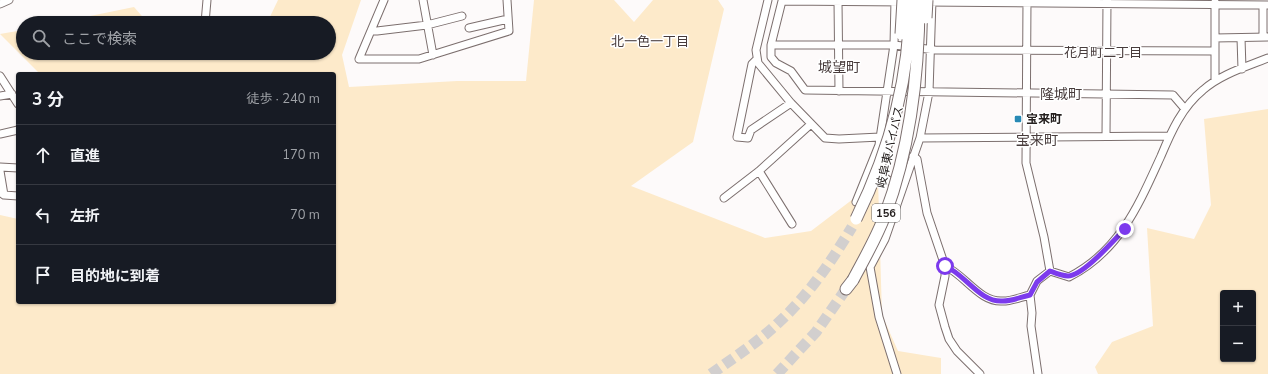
<!DOCTYPE html>
<html lang="ja">
<meta charset="utf-8">
<style>
:root{--surface:#171b24;--page:#242831;--text:#f1f3f6;--muted:#9ea1a6;--line:#363941}
body{margin:0;font-family:"Nunito Sans","Noto Sans JP",sans-serif;background:var(--page);color:var(--text)}
.controls{position:absolute;right:12px;bottom:12px;display:grid;overflow:hidden;border-radius:4px;box-shadow:0 1px 3px #0004}
.controls button{width:36px;height:36px;display:grid;place-items:center;padding:0;border:0;border-bottom:1px solid var(--line);background:var(--surface);color:var(--text);font:20px sans-serif}
.stop{position:absolute;width:12px;height:12px;margin:-9px;border:3px solid #7c3aed;border-radius:50%;background:#fff}
.stop.end{background:#7c3aed;border-color:#fff;box-shadow:0 1px 4px #0008}
.list{margin:0;padding:0;list-style:none}
h2{display:flex;justify-content:space-between;align-items:center;height:52px;margin:0;padding:0 16px;font-size:17px}
h2 small{font-size:13px;font-weight:400;color:var(--muted)}
.list li{display:grid;grid-template-columns:26px 1fr auto;gap:12px;align-items:center;box-sizing:border-box;height:60px;padding:0 16px;border-top:1px solid var(--line)}
.list b{display:block;font-size:15px;white-space:nowrap}
.list em{font-size:13px;font-style:normal;color:var(--muted)}
.icon{flex:none;width:22px;height:22px;fill:none;stroke:currentColor;stroke-width:2;stroke-linecap:round;stroke-linejoin:round}
.map{position:relative;flex:none;width:1268px;height:374px;overflow:hidden}
.search{position:absolute;background:var(--surface);box-shadow:0 1px 3px #0004;left:16px;top:16px;width:320px;height:44px;display:flex;align-items:center;gap:10px;box-sizing:border-box;padding:0 14px;border-radius:22px;color:var(--muted);font-size:15px}
.panel{position:absolute;background:var(--surface);box-shadow:0 1px 3px #0004;left:16px;top:72px;width:320px;height:232px;border-radius:4px}
.map>svg:first-child{display:block}
.green{fill:#fdeaca;fill-rule:evenodd}
.lines{fill:none;stroke-linecap:round;stroke-linejoin:round}
.trunk-tunnel{stroke:#d2cfce;stroke-width:11;stroke-dasharray:11 5.5;stroke-linecap:butt}
.minor-casing{stroke:#7c6f6e;stroke-width:9}
.trunk-casing{stroke:#7c6f6e;stroke-width:13}
.minor{stroke:#fff;stroke-width:7}
.trunk{stroke:#fff;stroke-width:11}
.trunk-bridge-casing{stroke:#7c6f6e;stroke-width:13;stroke-linecap:butt}
.trunk-bridge{stroke:#fff;stroke-width:11}
.route{stroke:#7c3aed;stroke-width:5}
.poi-dot{fill:#298ab5;stroke:#fff;stroke-width:1.5}
.labels{text-anchor:middle;stroke-width:3;stroke-linejoin:round;paint-order:stroke}
.shield{fill:#fff;stroke:#676463;stroke-width:1}
.shield-label{font-size:11px;font-weight:bold;fill:#262120}
.poi-label{font-size:12px;font-weight:bold;fill:#262120;stroke:#fff;text-anchor:start}
.street-label{font-size:12px;fill:#262120;stroke:#fff}
.neighbourhood-label{font-size:13px;fill:#483c3c;stroke:#fff}
.quarter-label{font-size:14px;fill:#483c3c;stroke:#fff}
</style>
<div class="map">
<svg width="1268" height="374" viewBox="0 0 1268 374">
<rect width="100%" height="100%" fill="#fdfafa"/>
<path class="green" d="M 278,0 L 361,0 L 342,55 L 349,87 L 457,81 L 526,81 L 534,0 L 614,0 L 634,22 L 653,0 L 718,0 L 724,9 L 693,142 L 631,186 L 765,238 L 811,231 L 878,180 L 882,315 L 898,351 L 941,358 L 941,374 L 0,374 L 0,215 L 18,219 L 18,302 L 334,302 L 334,74 L 40,74 L 0,34 L 23,30 L 23,53 L 329,53 L 329,23 L 267,23 Z
M 134,7 L 148,23 L 56,23 Z
M 1268,109 L 1268,374 L 1098,374 L 1095,367 L 1112,342 L 1153,326 L 1147,228 L 1194,239 L 1211,205 L 1204,119 ZM 1223,293 L 1253,293 L 1253,359 L 1223,359 Z"/>
<g class="lines">
<path class="trunk-tunnel" d="M 711,374 C 733,358 757,343 777,324 C 808,296 831,262 852,227
M 777,374 L 816,332 L 846,289"/>
<defs>
<path id="minor" d="M 384,0 L 359,59 L 419,59 L 509,31 L 507,0
M 423,0 L 433,55
M 768,0 L 756,50 L 758,63 L 791,103 L 825,138 L 839,139 L 880,137
M 1027,0 L 1026,163 L 1044,237 L 1050,271
M 838,1 L 839,91
M 906,2 L 782,1 L 771,45 L 771,57 L 776,63 L 791,71 L 805,90 L 1173,95 L 1185,109
M 924,2 L 1268,5
M 0,4 L 9,0
M 205,23 L 207,0
M 469,28 L 508,19
M 371,31 L 377,31 L 427,25 L 462,16
M 1263,37 L 1263,5
M 1215,38 L 1268,37
M 1241,38 L 1242,69
M 771,45 L 894,45 L 935,50 L 1215,51
M 757,59 L 752,64 L 737,137 L 748,138 L 751,130 L 791,103
M 0,76 L 18,104
M 1215,80 L 1215,2
M 0,96 L 12,94
M 0,134 L 18,130
M 1106,136 L 1107,1
M 920,138 L 1169,136
M 913,156 L 917,159 L 927,213 L 945,266 L 945,276 L 939,305 L 945,327 L 949,339 L 957,351 L 980,374
M 0,167 L 18,168
M 874,170 L 898,187
M 0,171 L 4,195
M 759,171 L 792,224
M 1,193 L 4,195 L 18,196
M 724,198 L 759,171 L 811,124
M 856,202 L 879,145 L 894,45 L 895,0
M 945,266 C 965,275 980,303 1003,301 C 1012,301 1021,297 1030,295
M 1050,271 L 1069,277 C 1120,251 1139,204 1161,156 C 1171,132 1182,107 1203,90 C 1221,74 1246,67 1268,58
M 897,374 L 879,317 L 870,267 L 885,239 L 920,138 L 929,92 L 932,0
M 1038,374 L 1031,326 L 1032,313 L 1030,295 L 1037,281 L 1050,271"/>
<path id="trunk" d="M 846,289 L 853,280"/>
</defs>
<use href="#minor" class="minor-casing"/>
<use href="#trunk" class="trunk-casing"/>
<use href="#minor" class="minor"/>
<use href="#trunk" class="trunk"/>
<defs>
<path id="trunk-bridge" d="M 926,18 L 927,0
M 901,34 L 903,0
M 856,219 C 890,150 910,77 910,0
M 853,280 C 864,259 877,237 885,215 C 911,146 919,73 919,0"/>
</defs>
<use href="#trunk-bridge" class="trunk-bridge-casing"/>
<use href="#trunk-bridge" class="trunk-bridge"/>
</g>
<g class="lines">
<path class="route" d="M 945,266 C 965,274 980,303 1003,301 C 1012,301 1021,297 1030,295 L 1037,282 L 1050,271 C 1055,273 1062,276 1068,276 C 1083,276 1114,240 1125,229"/>
</g>
<rect class="poi-dot" x="1014" y="115" width="8" height="8" rx="2"/>
<g class="labels">
<rect class="shield" x="872" y="204" width="28" height="18" rx="3"/>
<g class="shield-label">
<text x="886" y="217">156</text>
</g>
<g class="poi-label">
<text x="1026" y="123">宝来町</text>
</g>
<g class="street-label">
<text transform="translate(890 147) rotate(-77)" y="4">岐阜東バイパス</text>
</g>
<g class="neighbourhood-label">
<text x="650" y="46">北一色一丁目</text>
<text x="1103" y="57">花月町二丁目</text>
</g>
<g class="quarter-label">
<text x="839" y="72">城望町</text>
<text x="1061" y="99">隆城町</text>
<text x="1037" y="145">宝来町</text>
</g>
</g>
</svg>
<div class="controls">
<button>+</button>
<button>−</button>
</div>
<div class="stop" style="left:945px;top:266px"></div>
<div class="stop end" style="left:1125px;top:229px"></div>
<div class="search"><svg class="icon" aria-label="search" viewBox="0 0 24 24"><circle cx="10" cy="10" r="6"/><path d="M15 15l6 6"/></svg>ここで検索</div>
<section class="panel">
<h2>3 分<small>徒歩 · 240 m</small></h2>
<ul class="list">
<li><svg class="icon" aria-label="ahead" viewBox="0 0 24 24"><path d="M12 20V5M6 11l6-6 6 6"/></svg><div><b>直進</b></div><em>170 m</em></li>
<li><svg class="icon" aria-label="left" viewBox="0 0 24 24"><path d="M17 20v-9H6M10 6l-5 5 5 5"/></svg><div><b>左折</b></div><em>70 m</em></li>
<li><svg class="icon" aria-label="arrive" viewBox="0 0 24 24"><path d="M6 21V4h12l-3 4 3 4H6"/></svg><div><b>目的地に到着</b></div></li>
</ul>
</section>
</div>
